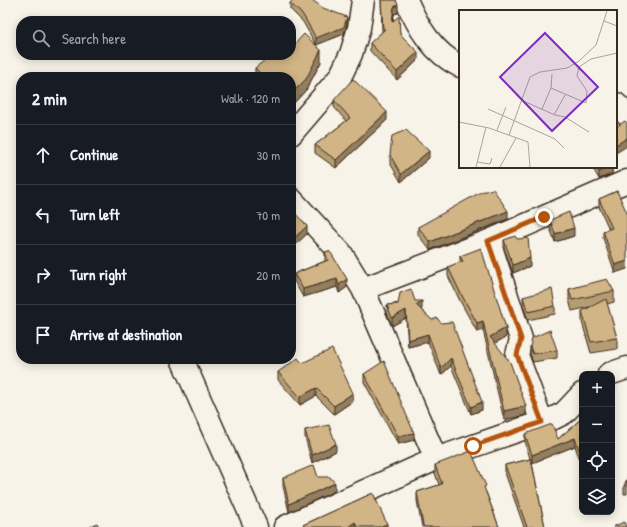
<!DOCTYPE html>
<meta charset="utf-8">
<style>
:root{--surface:#171b24;--page:#20242c;--text:#f1f3f6;--muted:#9ea1a6;--line:#363941}
body{margin:0;font-family:"Patrick Hand",sans-serif;background:var(--page);color:var(--text)}
.controls{position:absolute;right:12px;bottom:12px;display:grid;overflow:hidden;border-radius:8px;box-shadow:0 2px 10px #0003}
.controls button{width:36px;height:36px;display:grid;place-items:center;padding:0;border:0;border-bottom:1px solid var(--line);background:var(--surface);color:var(--text);font:20px sans-serif}
.stop{position:absolute;width:12px;height:12px;margin:-9px;border:3px solid #b45309;border-radius:50%;background:#fff}
.stop.end{background:#b45309;border-color:#fff;box-shadow:0 1px 4px #0008}
.list{margin:0;padding:0;list-style:none}
h2{display:flex;justify-content:space-between;align-items:center;height:52px;margin:0;padding:0 16px;font-size:17px}
h2 small{font-size:13px;font-weight:400;color:var(--muted)}
.list li{display:grid;grid-template-columns:26px 1fr auto;gap:12px;align-items:center;box-sizing:border-box;height:60px;padding:0 16px;border-top:1px solid var(--line)}
.list b{display:block;font-size:15px;white-space:nowrap}
.list em{font-size:13px;font-style:normal;color:var(--muted)}
.icon{flex:none;width:22px;height:22px;fill:none;stroke:currentColor;stroke-width:2;stroke-linecap:round;stroke-linejoin:round}
.map{position:relative;flex:none;width:627px;height:527px;overflow:hidden}
.search{position:absolute;background:var(--surface);box-shadow:0 2px 10px #0003;left:16px;top:16px;width:280px;height:44px;display:flex;align-items:center;gap:10px;box-sizing:border-box;padding:0 14px;border-radius:16px;color:var(--muted);font-size:15px}
.panel{position:absolute;background:var(--surface);box-shadow:0 2px 10px #0003;left:16px;top:72px;width:280px;height:292px;border-radius:16px}
.map>svg:first-child{display:block}
.lines{fill:none;stroke-linecap:round;stroke-linejoin:round}
.minor-casing{stroke:#3b2a1e;stroke-width:25}
.minor{stroke:#f7f3e8;stroke-width:22}
.wall{fill:#b59c73;stroke:#3b2a1e}
.shaded-wall{fill:#937f5e;stroke:#3b2a1e}
.building{fill:#d2b586;stroke:#3b2a1e}
.route{stroke:#b45309;stroke-width:5}
.inset-road{fill:none;stroke:#aca397;stroke-width:1}
.view{fill:#7b2cbf;fill-opacity:0.15;stroke:#7b2cbf;stroke-width:2}
.inset-edge{fill:none;stroke:#3b2a1e;stroke-width:2}
</style>
<div class="map">
<svg width="627" height="527" viewBox="0 0 627 527">
<rect width="100%" height="100%" fill="#f7f3e8"/>
<filter id="ink" filterUnits="userSpaceOnUse"><feTurbulence type="fractalNoise" baseFrequency=".025" numOctaves="2"/><feDisplacementMap in="SourceGraphic" scale="8" xChannelSelector="R" yChannelSelector="G"/><feConvolveMatrix kernelMatrix="1 2 1 2 8 2 1 2 1" color-interpolation-filters="sRGB"/></filter>
<g filter="url(#ink)">
<g class="lines">
<defs>
<path id="minor" d="M 406,0 C 418,27 433,53 460,66
M 616,104 L 627,115
M 291,134 L 340,77 L 351,54 L 359,28 L 363,0
M 291,199 L 341,253 L 363,289 L 436,459
M 489,241 L 521,339 L 517,355 L 542,422
M 363,289 L 489,241 L 627,181
M 182,359 L 256,527
M 609,374 L 627,368
M 285,527 L 436,459 L 554,418 L 564,413 L 582,394"/>
</defs>
<use href="#minor" class="minor-casing"/>
<use href="#minor" class="minor"/>
</g>
<path class="wall" d="M 381,0 L 396,0 L 398,13 L 394,14 L 393,22 L 418,60 L 397,80 L 370,51 L 370,43 L 382,32 Z
M 290,3 L 347,24 L 344,34 L 316,45 L 303,22 L 290,9 Z
M 321,62 L 306,90 L 291,106 L 291,77 L 255,77 L 255,68 Z
M 334,100 L 387,120 L 336,168 L 315,153 L 315,145 L 346,121 L 334,107 Z
M 390,155 L 429,158 L 401,182 L 390,163 Z
M 592,167 L 612,167 L 612,174 L 599,179 Z
M 617,191 L 615,273 L 603,238 L 603,231 L 609,229 L 599,207 L 599,199 Z
M 508,219 L 430,250 L 418,235 L 418,227 Z
M 550,220 L 574,236 L 555,242 L 550,228 Z
M 504,240 L 530,266 L 513,273 L 504,248 Z
M 325,252 L 347,287 L 339,293 L 337,287 L 303,297 L 294,281 L 294,274 L 325,261 Z
M 460,256 L 506,337 L 495,343 L 526,415 L 504,420 L 483,330 L 477,332 L 460,301 L 448,276 L 448,267 L 460,262 Z
M 569,289 L 614,291 L 614,302 L 607,304 L 617,338 L 617,349 L 591,353 L 582,322 L 582,311 L 590,307 L 572,311 L 569,300 Z
M 523,297 L 555,306 L 555,314 L 528,320 L 523,305 Z
M 415,301 L 422,309 L 421,310 L 432,320 L 482,410 L 471,414 L 451,366 L 441,375 L 428,342 L 408,347 L 406,318 L 392,326 L 387,313 L 387,305 Z
M 530,347 L 557,350 L 557,358 L 533,362 L 530,354 Z
M 302,363 L 353,401 L 334,414 L 316,396 L 300,405 L 278,380 L 278,372 Z
M 364,374 L 414,440 L 398,444 L 364,382 Z
M 582,418 L 582,466 L 575,446 L 532,463 L 545,527 L 524,527 L 505,473 L 505,465 L 530,459 L 525,441 L 525,434 L 558,439 Z
M 305,430 L 336,451 L 312,463 L 305,437 Z
M 435,465 L 486,492 L 499,527 L 422,527 L 417,501 L 417,492 L 439,485 L 435,473 Z
M 283,478 L 335,491 L 289,512 L 283,486 Z
M 627,479 L 627,494 L 624,494 L 624,486 Z
M 373,493 L 387,527 L 303,527 L 303,525 Z"/>
<path class="shaded-wall" d="M 398,5 L 398,13 L 394,14 L 392,30 L 394,7 Z
M 347,17 L 347,24 L 344,34 L 316,45 L 316,38 Z
M 321,50 L 321,62 L 306,90 L 291,106 L 291,94 Z
M 418,52 L 418,60 L 397,80 L 397,72 Z
M 387,112 L 387,120 L 336,168 L 336,160 Z
M 627,138 L 627,146 L 616,153 L 616,145 Z
M 429,151 L 429,158 L 401,182 L 401,174 Z
M 610,167 L 612,167 L 612,174 L 599,179 L 599,172 Z
M 508,211 L 508,219 L 430,250 L 430,242 Z
M 307,226 L 307,234 L 291,249 L 291,241 Z
M 574,228 L 574,236 L 555,242 L 555,234 Z
M 530,258 L 530,266 L 513,273 L 513,265 Z
M 627,261 L 627,269 L 615,273 L 615,265 Z
M 337,279 L 337,287 L 303,297 L 303,289 Z
M 347,279 L 347,287 L 339,293 L 339,285 Z
M 422,301 L 422,309 L 416,313 L 416,305 Z
M 406,310 L 406,318 L 392,326 L 392,318 Z
M 483,321 L 483,330 L 477,332 L 477,323 Z
M 506,328 L 506,337 L 490,346 L 490,337 Z
M 428,334 L 428,342 L 408,347 L 408,340 Z
M 451,358 L 451,366 L 441,375 L 441,368 Z
M 316,388 L 316,396 L 300,405 L 300,397 Z
M 353,393 L 353,401 L 334,414 L 334,406 Z
M 482,402 L 482,410 L 471,414 L 471,407 Z
M 526,406 L 526,415 L 504,420 L 504,411 Z
M 414,433 L 414,440 L 398,444 L 398,436 Z
M 575,438 L 575,446 L 532,463 L 532,455 Z
M 336,444 L 336,451 L 312,463 L 312,455 Z
M 335,483 L 335,491 L 289,512 L 289,504 Z
M 355,522 L 355,527 L 348,527 Z
M 387,524 L 387,527 L 379,527 Z"/>
<path class="building" d="M 293,0 L 312,0 L 323,8 L 347,17 L 344,27 L 316,38 L 303,15 L 290,3 Z
M 381,0 L 396,0 L 398,5 L 394,7 L 392,22 L 399,16 L 400,34 L 418,52 L 397,72 L 370,43 L 385,29 L 383,29 Z
M 304,34 L 321,50 L 306,79 L 291,94 L 291,77 L 264,77 L 255,68 L 271,55 L 291,55 L 291,47 L 293,46 Z
M 353,79 L 387,112 L 336,160 L 315,145 L 350,118 L 334,100 Z
M 625,121 L 627,123 L 627,138 L 616,145 L 616,127 Z
M 406,130 L 429,151 L 401,174 L 390,155 L 392,136 Z
M 596,167 L 610,167 L 599,172 Z
M 493,189 L 508,211 L 430,242 L 418,227 L 481,192 Z
M 617,191 L 627,213 L 627,261 L 615,265 L 603,231 L 612,228 L 599,199 Z
M 291,209 L 307,226 L 291,241 Z
M 569,212 L 574,228 L 555,234 L 550,220 Z
M 515,236 L 517,239 L 528,238 L 530,258 L 513,265 L 504,240 Z
M 481,248 L 506,328 L 490,337 L 510,362 L 526,406 L 504,411 L 483,321 L 477,323 L 460,292 L 448,267 L 463,261 L 460,256 Z
M 329,251 L 331,253 L 347,279 L 339,285 L 337,279 L 303,289 L 294,274 L 328,260 L 325,252 Z
M 607,279 L 614,291 L 572,300 L 569,289 Z
M 411,289 L 415,301 L 422,301 L 416,305 L 432,320 L 437,318 L 441,323 L 452,322 L 482,402 L 471,407 L 451,358 L 441,368 L 428,334 L 408,340 L 406,310 L 392,318 L 387,305 L 398,304 L 400,293 Z
M 552,289 L 555,306 L 528,312 L 523,297 Z
M 606,299 L 617,338 L 591,342 L 582,311 Z
M 550,330 L 557,350 L 533,354 L 530,347 L 532,338 Z
M 332,349 L 353,393 L 334,406 L 316,388 L 300,397 L 278,372 L 298,358 L 302,363 Z
M 384,361 L 414,433 L 398,436 L 364,374 Z
M 582,418 L 582,458 L 575,438 L 532,455 L 525,434 L 552,424 L 558,439 Z
M 329,425 L 336,444 L 312,455 L 305,430 Z
M 471,451 L 486,486 L 484,487 L 499,527 L 424,527 L 423,525 L 417,492 L 442,484 L 435,465 Z
M 531,459 L 545,527 L 527,527 L 505,465 Z
M 314,465 L 318,477 L 330,477 L 335,483 L 289,504 L 283,478 Z
M 627,479 L 627,486 L 624,486 Z
M 373,493 L 387,524 L 379,527 L 357,527 L 355,522 L 348,527 L 305,527 L 303,525 Z
M 624,522 L 626,527 L 613,527 Z
M 97,523 L 99,527 L 90,527 Z"/>
</g>
<g class="lines" filter="url(#ink)">
<path class="route" d="M 473,446 L 542,422 L 517,355 L 521,339 L 488,241 L 544,217"/>
</g>
<g transform="translate(459 10)">
<rect width="158" height="158" fill="#f7f3e8"/>
<path class="inset-road" d="M 145,11 L 158,16M 92,78 L 127,93 L 128,81 L 118,66 L 120,57 L 132,49 L 158,43M 62,90 L 96,105 L 106,107 L 130,122M 29,99 L 96,129 L 105,138M 83,99 L 92,78 L 93,64M 95,105 L 106,85M 0,112 L 30,118 L 69,132 L 71,157M 38,120 L 47,97M 50,125 L 71,67 L 81,62 L 108,58 L 120,51 L 137,35 L 148,1M 18,152 L 31,154 L 33,148M 17,157 L 27,117M 41,157 L 57,128"/>
<path class="view" d="M 86,23 L 139,77 L 93,121 L 41,67 Z"/>
<rect width="158" height="158" class="inset-edge"/>
</g>
</svg>
<div class="controls">
<button>+</button>
<button>−</button>
<button><svg class="icon" aria-label="locate" viewBox="0 0 24 24"><circle cx="12" cy="12" r="6"/><path d="M12 2v4M12 18v4M2 12h4M18 12h4"/></svg></button>
<button><svg class="icon" aria-label="layers" viewBox="0 0 24 24"><path d="M12 4l9 5-9 5-9-5zM3 14l9 5 9-5"/></svg></button>
</div>
<div class="stop" style="left:473px;top:446px"></div>
<div class="stop end" style="left:544px;top:217px"></div>
<div class="search"><svg class="icon" aria-label="search" viewBox="0 0 24 24"><circle cx="10" cy="10" r="6"/><path d="M15 15l6 6"/></svg>Search here</div>
<section class="panel">
<h2>2 min<small>Walk · 120 m</small></h2>
<ul class="list">
<li><svg class="icon" aria-label="ahead" viewBox="0 0 24 24"><path d="M12 20V5M6 11l6-6 6 6"/></svg><div><b>Continue</b></div><em>30 m</em></li>
<li><svg class="icon" aria-label="left" viewBox="0 0 24 24"><path d="M17 20v-9H6M10 6l-5 5 5 5"/></svg><div><b>Turn left</b></div><em>70 m</em></li>
<li><svg class="icon" aria-label="right" viewBox="0 0 24 24"><path d="M7 20v-9h11M14 6l5 5-5 5"/></svg><div><b>Turn right</b></div><em>20 m</em></li>
<li><svg class="icon" aria-label="arrive" viewBox="0 0 24 24"><path d="M6 21V4h12l-3 4 3 4H6"/></svg><div><b>Arrive at destination</b></div></li>
</ul>
</section>
</div>
